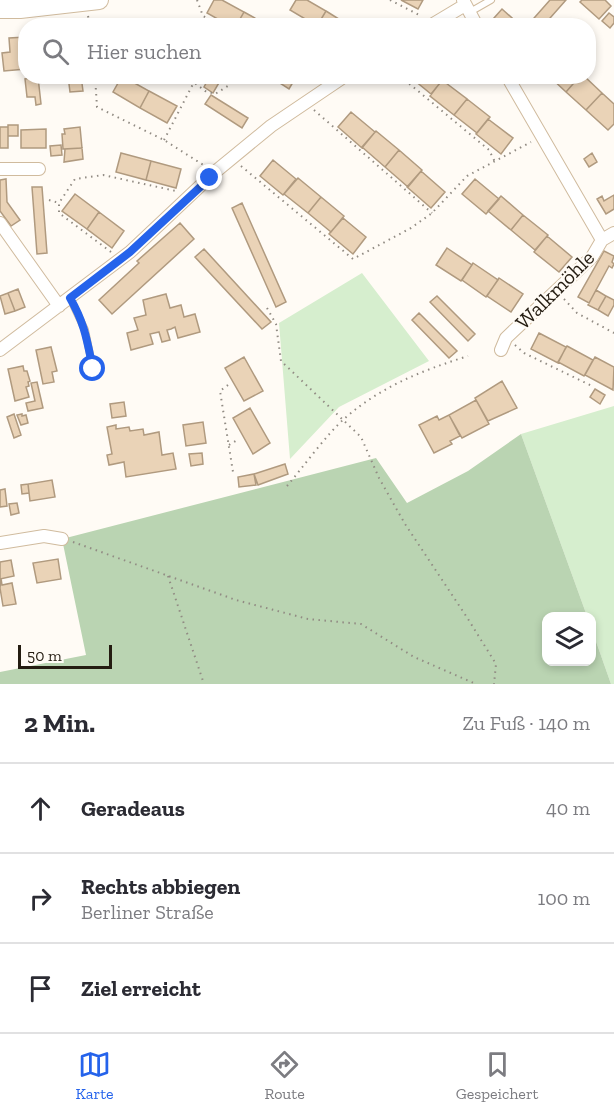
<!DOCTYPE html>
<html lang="de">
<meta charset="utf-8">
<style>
:root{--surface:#fff;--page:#f7f7f7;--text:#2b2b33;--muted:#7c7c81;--line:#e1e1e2;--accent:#2563eb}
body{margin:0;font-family:"Zilla Slab",serif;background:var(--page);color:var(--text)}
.controls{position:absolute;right:18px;bottom:18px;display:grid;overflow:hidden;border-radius:12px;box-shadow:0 3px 9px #0003}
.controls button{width:54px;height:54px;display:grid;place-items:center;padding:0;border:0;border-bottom:2px solid var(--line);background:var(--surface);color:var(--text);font:30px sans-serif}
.scale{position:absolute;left:18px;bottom:15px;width:94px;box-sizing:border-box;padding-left:6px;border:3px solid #241c11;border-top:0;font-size:16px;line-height:21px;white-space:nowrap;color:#241c11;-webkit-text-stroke:4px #fffbf5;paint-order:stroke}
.stop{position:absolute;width:18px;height:18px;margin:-14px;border:4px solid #2563eb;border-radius:50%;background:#fff}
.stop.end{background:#2563eb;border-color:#fff;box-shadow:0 2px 6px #0008}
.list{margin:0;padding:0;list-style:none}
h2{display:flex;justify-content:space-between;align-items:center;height:78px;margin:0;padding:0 24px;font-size:26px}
h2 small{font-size:20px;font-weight:400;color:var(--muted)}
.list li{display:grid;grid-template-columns:39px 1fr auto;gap:18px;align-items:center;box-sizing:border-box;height:90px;padding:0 24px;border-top:2px solid var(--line)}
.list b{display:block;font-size:22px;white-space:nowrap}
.list p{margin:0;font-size:20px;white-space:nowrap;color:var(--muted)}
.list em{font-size:20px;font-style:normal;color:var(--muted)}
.icon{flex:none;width:33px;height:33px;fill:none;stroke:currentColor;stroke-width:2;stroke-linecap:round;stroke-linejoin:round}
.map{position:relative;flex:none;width:614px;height:684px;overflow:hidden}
.search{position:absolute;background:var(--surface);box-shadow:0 3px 9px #0003;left:18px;right:18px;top:18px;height:66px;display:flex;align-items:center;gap:15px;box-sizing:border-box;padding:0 21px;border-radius:24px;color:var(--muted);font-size:22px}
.sheet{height:348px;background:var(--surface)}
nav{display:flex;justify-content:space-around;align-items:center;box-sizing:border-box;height:84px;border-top:2px solid var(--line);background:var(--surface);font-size:16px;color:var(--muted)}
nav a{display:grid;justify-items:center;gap:3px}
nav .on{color:var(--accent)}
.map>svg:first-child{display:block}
.green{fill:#d6eece}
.forest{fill:#bad4b2}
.building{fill:#ead3b7;stroke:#b09a7f;stroke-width:1.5}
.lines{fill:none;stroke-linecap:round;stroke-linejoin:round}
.lane-casing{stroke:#d0bb9e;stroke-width:8}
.street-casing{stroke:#d0bb9e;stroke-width:14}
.secondary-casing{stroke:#d0bb9e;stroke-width:20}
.path{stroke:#918b83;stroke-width:2;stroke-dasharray:1.5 4.5;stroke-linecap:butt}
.lane{stroke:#fff;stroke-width:6}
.street{stroke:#fff;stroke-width:12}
.secondary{stroke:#fff;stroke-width:18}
.route{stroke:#2563eb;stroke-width:8}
.labels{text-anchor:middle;stroke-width:4.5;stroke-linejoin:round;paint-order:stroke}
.street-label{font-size:21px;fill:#241c11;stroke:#fffbf5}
</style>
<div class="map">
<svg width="614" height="684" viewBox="0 0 614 684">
<rect width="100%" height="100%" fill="#fffbf5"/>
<path class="green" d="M 362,273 L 429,361 L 339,407 L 290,459 L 279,323 Z
M 614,406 L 614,684 L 611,684 L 592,630 L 592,616 L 587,616 L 521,434 Z"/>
<path class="forest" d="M 521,434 L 587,616 L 546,616 L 546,662 L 592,662 L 592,630 L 611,684 L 0,684 L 0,672 L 86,655 L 62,539 L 376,458 L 407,503 L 468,471 Z"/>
<path class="building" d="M 214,0 L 222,0 L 244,12 L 236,26 L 230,26 L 207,13 Z
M 296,0 L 307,0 L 326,11 L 317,26 L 290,10 Z
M 401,0 L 423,0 L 418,9 Z
M 550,0 L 566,0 L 543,26 L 527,26 Z
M 582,0 L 605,0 L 611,6 L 599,19 L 580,2 Z
M 502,9 L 521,26 L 503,26 L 494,18 Z
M 326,11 L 350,26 L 317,26 Z
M 244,12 L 269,26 L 236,26 Z
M 609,13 L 614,17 L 614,23 L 610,28 L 602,21 Z
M 26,37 L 26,69 L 4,71 L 2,53 L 10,52 L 9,38 Z
M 68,76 L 81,76 L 83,91 L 70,92 Z
M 122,76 L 149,91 L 140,108 L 113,92 Z
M 210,76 L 223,76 L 213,93 L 204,87 Z
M 269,76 L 295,76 L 296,77 L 289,89 Z
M 409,76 L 444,76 L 445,77 L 431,94 Z
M 549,76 L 580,76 L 566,92 Z
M 580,76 L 584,76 L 602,93 L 586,110 L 566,92 Z
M 38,77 L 41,104 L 36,105 L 35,97 L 27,97 L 25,79 Z
M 442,80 L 467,99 L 454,115 L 430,96 Z
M 149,91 L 177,106 L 167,123 L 140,108 Z
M 602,93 L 614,104 L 614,124 L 608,130 L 586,110 Z
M 211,95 L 248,118 L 242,128 L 205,104 Z
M 467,99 L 490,117 L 477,133 L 454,115 Z
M 351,112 L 375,132 L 362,148 L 338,127 Z
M 488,119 L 513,138 L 501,154 L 476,134 Z
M 8,125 L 18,125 L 18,136 L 8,136 Z
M 0,127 L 8,127 L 8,148 L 0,148 Z
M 80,127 L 82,148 L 63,149 L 62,134 L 65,134 L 64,129 Z
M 46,129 L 46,148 L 21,148 L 21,130 Z
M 376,131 L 399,150 L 385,167 L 362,147 Z
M 61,145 L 62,155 L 51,156 L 50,146 Z
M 82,148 L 83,159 L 64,162 L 65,149 Z
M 399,150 L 422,170 L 408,187 L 385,167 Z
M 121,153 L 151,161 L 146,180 L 116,172 Z
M 592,153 L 597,162 L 589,167 L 584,159 Z
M 273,160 L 296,179 L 283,195 L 260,176 Z
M 151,161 L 181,169 L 176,188 L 146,180 Z
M 421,171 L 445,192 L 431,208 L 407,187 Z
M 298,178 L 321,197 L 308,213 L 284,194 Z
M 6,179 L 7,202 L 20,220 L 11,226 L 0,211 L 0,180 Z
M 475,179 L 499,199 L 486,214 L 462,194 Z
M 32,187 L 42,187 L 47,253 L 37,254 Z
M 75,194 L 99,212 L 87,229 L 62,211 Z
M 614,195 L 614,209 L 606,214 L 597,199 L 602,196 L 604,201 Z
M 501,196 L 523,215 L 511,230 L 488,211 Z
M 321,197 L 344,216 L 331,232 L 308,213 Z
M 242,203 L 286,302 L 276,307 L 232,208 Z
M 99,212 L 124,231 L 112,248 L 87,229 Z
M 523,215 L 548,235 L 535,250 L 511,230 Z
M 343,218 L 366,237 L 353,254 L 329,234 Z
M 180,223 L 194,239 L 112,314 L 99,300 L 139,263 L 137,261 Z
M 547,236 L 572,257 L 559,272 L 534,252 Z
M 447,248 L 472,265 L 461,281 L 436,265 Z
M 204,249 L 271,322 L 262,329 L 195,257 Z
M 604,251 L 614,256 L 612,262 L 614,264 L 612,268 L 609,266 L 589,303 L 578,297 Z
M 473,263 L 498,280 L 486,297 L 462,280 Z
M 499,278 L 523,294 L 511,312 L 487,296 Z
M 18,289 L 25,307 L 15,311 L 8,293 Z
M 596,290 L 606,296 L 598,310 L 588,305 Z
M 8,293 L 15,311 L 5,314 L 0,296 Z
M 166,294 L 170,308 L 181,305 L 184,317 L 195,314 L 200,332 L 178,338 L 175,327 L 171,329 L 167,330 L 170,340 L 162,342 L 159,332 L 150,334 L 153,344 L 131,350 L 127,333 L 138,330 L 134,318 L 146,315 L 143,300 Z
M 437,296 L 475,334 L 468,341 L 430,302 Z
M 606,296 L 614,300 L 614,305 L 608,316 L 598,310 Z
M 419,313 L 457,351 L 449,358 L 412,320 Z
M 539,333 L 566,347 L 558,363 L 531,349 Z
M 567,346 L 593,360 L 584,376 L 558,362 Z
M 51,347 L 57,371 L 52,372 L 54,382 L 43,384 L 36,350 Z
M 244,357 L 263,391 L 244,401 L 225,368 Z
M 595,357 L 614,367 L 613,390 L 585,375 Z
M 23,366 L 24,371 L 27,371 L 30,381 L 28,382 L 29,386 L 26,387 L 29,397 L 15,401 L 8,369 Z
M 502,381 L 517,408 L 488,421 L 475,398 Z
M 37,382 L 43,408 L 28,411 L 26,403 L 35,401 L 31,383 Z
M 595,389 L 605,395 L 600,404 L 590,397 Z
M 476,400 L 489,424 L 462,438 L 449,415 Z
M 124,402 L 126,416 L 112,418 L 110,404 Z
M 250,408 L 270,443 L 253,454 L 233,418 Z
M 14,414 L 21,435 L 14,438 L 7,417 Z
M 22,414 L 22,416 L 26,415 L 28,423 L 21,425 L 17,415 Z
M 449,415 L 460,436 L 450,441 L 452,444 L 434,453 L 419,425 L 437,416 L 439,420 Z
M 203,422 L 206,443 L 186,446 L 183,425 Z
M 116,425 L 116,429 L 129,427 L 130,431 L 143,429 L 144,435 L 159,432 L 162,455 L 173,453 L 176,469 L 126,477 L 124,462 L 109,465 L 107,455 L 112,454 L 107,427 Z
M 202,453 L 203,464 L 191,466 L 189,454 Z
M 285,464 L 288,474 L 258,485 L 254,474 Z
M 254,474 L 256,485 L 239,487 L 238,477 Z
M 52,480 L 55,497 L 30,501 L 28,484 Z
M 28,484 L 29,493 L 22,494 L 21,485 Z
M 5,489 L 7,506 L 0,507 L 0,490 Z
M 17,503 L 19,513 L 11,515 L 9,504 Z
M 58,559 L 61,579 L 37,583 L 33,563 Z
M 11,560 L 14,576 L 0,579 L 0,562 Z
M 1,578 L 2,585 L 12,583 L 16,604 L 3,606 L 0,588 Z"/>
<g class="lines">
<defs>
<path id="lane" d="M 470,12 L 491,0
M 70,298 L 85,330 L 93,369"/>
<path id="street" d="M 463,0 L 477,26
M 430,26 L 465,5
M 507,76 L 602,240
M 0,169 L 39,169
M 0,223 L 59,306
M 0,350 L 130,252 L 215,172 L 271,126 L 345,76
M 501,350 L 506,338 L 592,257 L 602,240 L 614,233
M 0,543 L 44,536 L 62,539"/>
<path id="secondary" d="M 0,9 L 20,9 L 99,0"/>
</defs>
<use href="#lane" class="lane-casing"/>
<use href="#street" class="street-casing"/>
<use href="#secondary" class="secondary-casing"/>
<path class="path" d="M 197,0 L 203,16 L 220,26
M 390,0 L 421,16
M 88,16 L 90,24 L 94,26
M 292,26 L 297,22 L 304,26
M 95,76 L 97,107 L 164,140 L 205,166
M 186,76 L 205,91 L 215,94 L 231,84
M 400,76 L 489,150 L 495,162
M 314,110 L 432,213
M 164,140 L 193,84
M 241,166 L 353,259 L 411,228 L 432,213 L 467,176 L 531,142
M 49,200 L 59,203
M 111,252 L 59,213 L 59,203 L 75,179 L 103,175 L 176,191
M 564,299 L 577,313 L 614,333
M 267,308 L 276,324 L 281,361 L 361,437 L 379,478 L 405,524 L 468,619 L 496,664 L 494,684
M 515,345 L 524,353 L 592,386
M 228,385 L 220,391 L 233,472
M 229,445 L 239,439
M 287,486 C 304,466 326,435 345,418 C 382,386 421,371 468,356
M 73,542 L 236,600 L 308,619 L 361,624 L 414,657 L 476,684
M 168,576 L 204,684"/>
<use href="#lane" class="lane"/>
<use href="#street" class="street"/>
<use href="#secondary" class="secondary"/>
</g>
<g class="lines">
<path class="route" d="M 93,369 C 87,341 85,324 70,298 L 130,252 L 210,178"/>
</g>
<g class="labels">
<g class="street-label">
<text transform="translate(555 290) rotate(-45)" y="7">Walkmöhle</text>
</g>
</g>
</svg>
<div class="controls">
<button><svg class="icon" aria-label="layers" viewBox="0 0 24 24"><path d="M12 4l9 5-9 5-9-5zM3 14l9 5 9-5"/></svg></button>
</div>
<div class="scale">50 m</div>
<div class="stop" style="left:93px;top:369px"></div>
<div class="stop end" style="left:210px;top:178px"></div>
<div class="search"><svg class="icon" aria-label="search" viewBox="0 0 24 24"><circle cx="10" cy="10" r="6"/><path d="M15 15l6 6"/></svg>Hier suchen</div>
</div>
<section class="sheet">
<h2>2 Min.<small>Zu Fuß · 140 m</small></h2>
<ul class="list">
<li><svg class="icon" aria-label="ahead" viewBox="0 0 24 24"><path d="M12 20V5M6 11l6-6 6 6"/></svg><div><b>Geradeaus</b></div><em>40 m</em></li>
<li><svg class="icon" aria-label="right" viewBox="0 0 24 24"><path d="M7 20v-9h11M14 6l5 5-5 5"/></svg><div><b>Rechts abbiegen</b><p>Berliner Straße</p></div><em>100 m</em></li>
<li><svg class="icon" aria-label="arrive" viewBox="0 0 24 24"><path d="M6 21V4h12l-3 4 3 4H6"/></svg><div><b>Ziel erreicht</b></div></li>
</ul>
</section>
<nav>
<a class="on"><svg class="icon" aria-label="map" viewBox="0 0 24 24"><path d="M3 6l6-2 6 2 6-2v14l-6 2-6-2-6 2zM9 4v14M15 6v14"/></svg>Karte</a>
<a><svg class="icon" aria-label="directions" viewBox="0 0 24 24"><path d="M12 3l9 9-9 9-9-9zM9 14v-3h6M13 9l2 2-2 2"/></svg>Route</a>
<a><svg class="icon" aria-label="saved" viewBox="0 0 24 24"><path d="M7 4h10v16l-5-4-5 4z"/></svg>Gespeichert</a>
</nav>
